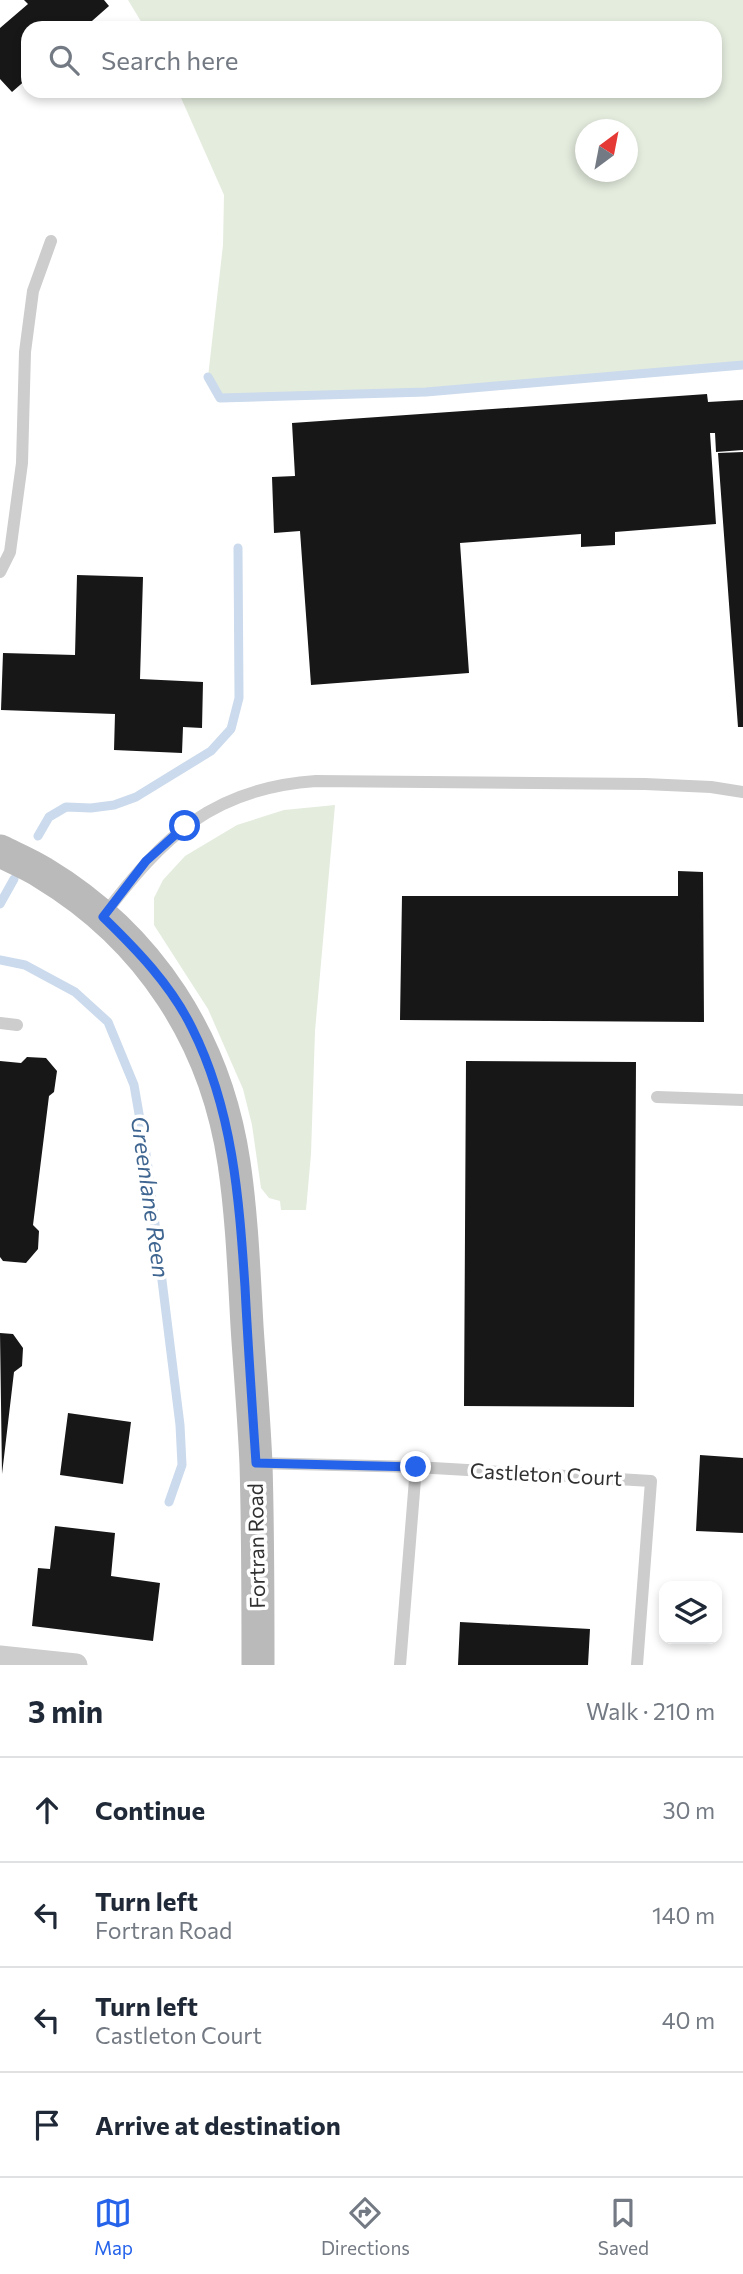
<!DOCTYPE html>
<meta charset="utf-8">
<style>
:root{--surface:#fff;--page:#f2f2f3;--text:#1f2937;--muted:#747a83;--line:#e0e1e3;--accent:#2563eb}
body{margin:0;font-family:Commissioner,sans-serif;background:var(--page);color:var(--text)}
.controls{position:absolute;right:21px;bottom:21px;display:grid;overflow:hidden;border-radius:14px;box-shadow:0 4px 10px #0003}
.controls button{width:63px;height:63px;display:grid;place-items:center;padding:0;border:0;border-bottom:2px solid var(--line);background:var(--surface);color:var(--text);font:35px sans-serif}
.compass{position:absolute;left:575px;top:119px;width:63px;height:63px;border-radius:50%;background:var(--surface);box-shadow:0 4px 10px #0003;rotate:32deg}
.stop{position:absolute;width:21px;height:21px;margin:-16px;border:5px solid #2563eb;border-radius:50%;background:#fff}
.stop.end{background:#2563eb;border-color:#fff;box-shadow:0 2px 7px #0008}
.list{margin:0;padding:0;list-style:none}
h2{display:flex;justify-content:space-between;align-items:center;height:91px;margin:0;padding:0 28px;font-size:30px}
h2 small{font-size:23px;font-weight:400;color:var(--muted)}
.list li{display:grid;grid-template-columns:46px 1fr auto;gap:21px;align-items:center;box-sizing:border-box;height:105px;padding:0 28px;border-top:2px solid var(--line)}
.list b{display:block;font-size:26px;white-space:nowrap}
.list p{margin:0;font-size:23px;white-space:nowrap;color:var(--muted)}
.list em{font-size:23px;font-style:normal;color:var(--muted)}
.icon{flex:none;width:38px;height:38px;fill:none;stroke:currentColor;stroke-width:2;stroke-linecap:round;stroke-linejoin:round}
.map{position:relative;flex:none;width:743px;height:1665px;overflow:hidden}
.search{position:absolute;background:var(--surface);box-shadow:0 4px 10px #0003;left:21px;right:21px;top:21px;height:77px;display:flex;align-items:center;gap:18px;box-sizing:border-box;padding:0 24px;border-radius:21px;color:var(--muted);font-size:26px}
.sheet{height:511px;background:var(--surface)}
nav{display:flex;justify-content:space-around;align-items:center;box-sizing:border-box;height:98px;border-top:2px solid var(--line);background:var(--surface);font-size:19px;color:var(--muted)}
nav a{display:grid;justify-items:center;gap:4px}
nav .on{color:var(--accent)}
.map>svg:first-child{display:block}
.green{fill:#e4ecde;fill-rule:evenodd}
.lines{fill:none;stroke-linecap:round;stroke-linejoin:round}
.stream{stroke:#cbdaec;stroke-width:9}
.building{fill:#171717}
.lane{stroke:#cdcdcd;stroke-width:12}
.street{stroke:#cdcdcd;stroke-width:23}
.secondary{stroke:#bababa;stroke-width:33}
.route{stroke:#2563eb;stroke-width:9}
.labels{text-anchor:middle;stroke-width:7;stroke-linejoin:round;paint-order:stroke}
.street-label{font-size:21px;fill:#303030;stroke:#fff}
.water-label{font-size:23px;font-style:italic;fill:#3f6591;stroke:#fff}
</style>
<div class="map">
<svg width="743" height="1665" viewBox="0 0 743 1665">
<rect width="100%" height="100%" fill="#fff"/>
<path class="green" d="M 128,0 L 743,0 L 743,365 L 426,392 L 220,398 L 208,377 L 223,245 L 224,195 L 178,91 L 715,91 L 715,28 L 145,28 ZM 586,130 L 628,130 L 628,172 L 586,172 Z
M 335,805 L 315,1031 L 311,1154 L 306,1210 L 281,1210 L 280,1201 L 269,1198 L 261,1188 L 252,1125 L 243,1089 L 208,1009 L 154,925 L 154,898 L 163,880 L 185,856 L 237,825 L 284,810 Z"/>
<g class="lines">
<path class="stream" d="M 208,377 L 220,398 L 426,392 L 743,365
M 38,836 L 49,817 L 66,807 L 91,808 L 114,805 L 136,797 L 211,751 L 231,729 L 239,698 L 238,548
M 0,904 L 14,879
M 0,960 L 25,965 L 75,992 L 108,1022 L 134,1085 L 147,1160 L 180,1425 L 182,1465 L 169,1502"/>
</g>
<path class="building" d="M 24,0 L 104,0 L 109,6 L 84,28 L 28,28 L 28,78 L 12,92 L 0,79 L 0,28 L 28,4 Z
M 707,394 L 708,402 L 743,400 L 743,450 L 716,452 L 715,433 L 710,433 L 716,524 L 615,532 L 615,545 L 581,547 L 581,534 L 460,543 L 469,673 L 311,685 L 300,531 L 274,533 L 272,477 L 295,476 L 292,423 Z
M 743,452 L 743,727 L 738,727 L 718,453 Z
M 77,575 L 143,577 L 140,679 L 203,682 L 202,728 L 183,727 L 182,753 L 114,750 L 115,714 L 1,710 L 3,653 L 75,655 Z
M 678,871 L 703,872 L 704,1022 L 400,1020 L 402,896 L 678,896 Z
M 27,1057 L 46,1058 L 57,1071 L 54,1092 L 49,1096 L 33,1225 L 39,1231 L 38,1249 L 26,1263 L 3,1261 L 0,1257 L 0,1061 L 21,1063 Z
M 466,1061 L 636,1062 L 634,1407 L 464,1406 Z
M 0,1333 L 13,1334 L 23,1348 L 22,1366 L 14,1372 L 2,1474 Z
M 68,1413 L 131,1422 L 123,1484 L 60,1475 Z
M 700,1455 L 743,1458 L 743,1533 L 696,1531 Z
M 55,1526 L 115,1533 L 111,1576 L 160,1583 L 153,1641 L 32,1626 L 38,1568 L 50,1569 Z
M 460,1622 L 590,1629 L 588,1665 L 458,1665 Z"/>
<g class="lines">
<path class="lane" d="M 0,572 L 10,552 L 22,463 L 25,352 L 33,291 L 51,241
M 103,916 C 163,837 212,788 316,781 L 645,784 L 711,787 L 743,792
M 0,1023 L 17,1025
M 657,1097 L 743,1100
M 256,1463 L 416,1467 L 651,1481 L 637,1665
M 400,1665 L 416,1467"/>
<path class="street" d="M 0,1657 L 76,1665"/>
<path class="secondary" d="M 0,851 C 14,858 29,864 43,873 C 149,937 216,1040 234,1163 C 242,1217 244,1272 247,1326 C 250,1372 254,1418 256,1464 C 258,1531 258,1598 258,1665"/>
</g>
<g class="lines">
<path class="route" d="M 185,826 L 146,861 L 103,917 C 137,950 171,985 192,1028 C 233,1110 239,1198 245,1287 C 248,1346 252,1404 256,1463 L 416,1467"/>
</g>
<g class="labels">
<g class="street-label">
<text transform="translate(546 1475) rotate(3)" y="7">Castleton Court</text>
<text transform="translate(257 1546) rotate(-91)" y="7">Fortran Road</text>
</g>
<g class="water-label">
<text transform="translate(150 1197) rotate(82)" y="8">Greenlane Reen</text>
</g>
</g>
</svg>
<div class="controls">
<button><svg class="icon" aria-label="layers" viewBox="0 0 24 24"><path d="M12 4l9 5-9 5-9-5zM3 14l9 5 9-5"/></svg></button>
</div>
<svg class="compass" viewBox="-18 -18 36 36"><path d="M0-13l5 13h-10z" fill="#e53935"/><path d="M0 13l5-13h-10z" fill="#747a83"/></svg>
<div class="stop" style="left:185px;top:826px"></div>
<div class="stop end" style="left:416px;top:1467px"></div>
<div class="search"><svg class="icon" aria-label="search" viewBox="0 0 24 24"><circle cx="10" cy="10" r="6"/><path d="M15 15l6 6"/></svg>Search here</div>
</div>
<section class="sheet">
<h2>3 min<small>Walk · 210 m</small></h2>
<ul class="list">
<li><svg class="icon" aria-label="ahead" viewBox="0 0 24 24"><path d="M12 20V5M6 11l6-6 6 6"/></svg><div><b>Continue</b></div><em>30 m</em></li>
<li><svg class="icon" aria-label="left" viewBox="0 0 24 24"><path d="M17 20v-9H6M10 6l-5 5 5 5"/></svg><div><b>Turn left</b><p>Fortran Road</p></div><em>140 m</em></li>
<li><svg class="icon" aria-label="left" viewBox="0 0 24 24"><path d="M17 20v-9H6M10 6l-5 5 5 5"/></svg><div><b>Turn left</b><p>Castleton Court</p></div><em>40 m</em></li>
<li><svg class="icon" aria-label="arrive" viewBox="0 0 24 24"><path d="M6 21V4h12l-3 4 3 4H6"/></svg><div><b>Arrive at destination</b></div></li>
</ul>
</section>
<nav>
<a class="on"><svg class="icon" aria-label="map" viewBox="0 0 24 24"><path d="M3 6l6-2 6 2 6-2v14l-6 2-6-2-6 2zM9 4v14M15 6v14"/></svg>Map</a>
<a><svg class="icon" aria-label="directions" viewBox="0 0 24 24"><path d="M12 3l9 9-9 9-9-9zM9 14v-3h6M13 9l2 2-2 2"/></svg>Directions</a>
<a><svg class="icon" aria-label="saved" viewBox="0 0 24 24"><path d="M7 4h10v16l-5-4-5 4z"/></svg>Saved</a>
</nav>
